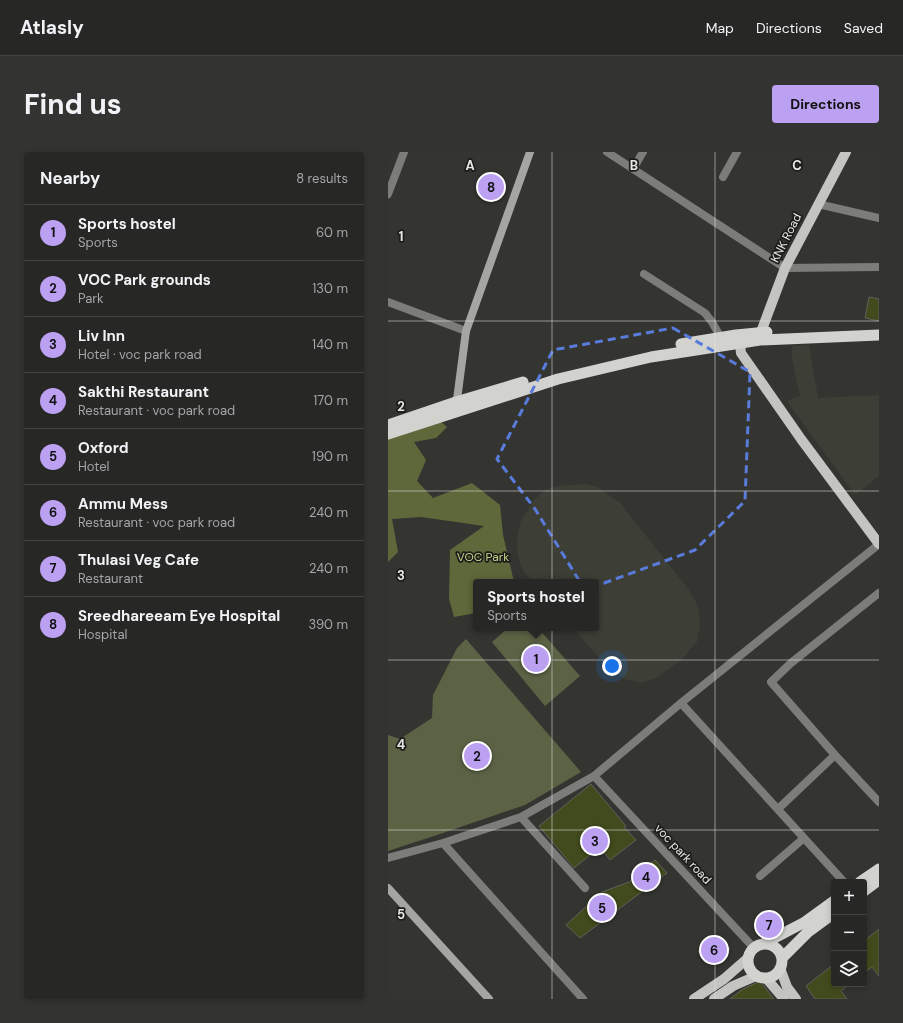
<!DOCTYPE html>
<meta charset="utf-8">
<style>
:root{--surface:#272825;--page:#333432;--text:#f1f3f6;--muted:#a4a6a7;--line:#434442;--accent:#bca0f2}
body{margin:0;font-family:"DM Sans",sans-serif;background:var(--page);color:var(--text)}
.controls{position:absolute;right:12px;bottom:12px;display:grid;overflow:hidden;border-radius:4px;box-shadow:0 2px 6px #0003}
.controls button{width:36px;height:36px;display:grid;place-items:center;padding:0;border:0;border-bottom:1px solid var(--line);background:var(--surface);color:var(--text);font:20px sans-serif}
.you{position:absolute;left:224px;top:514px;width:14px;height:14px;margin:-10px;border:3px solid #fff;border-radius:50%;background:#1a73e8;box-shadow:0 0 0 6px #1a73e833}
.badge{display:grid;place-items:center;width:26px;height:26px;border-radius:50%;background:var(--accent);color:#111;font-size:13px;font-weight:700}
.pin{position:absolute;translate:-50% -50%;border:2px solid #fff;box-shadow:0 1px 4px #0006}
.popup{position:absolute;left:85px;top:427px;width:126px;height:52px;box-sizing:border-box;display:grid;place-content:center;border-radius:4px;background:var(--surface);filter:drop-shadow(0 1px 3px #0005);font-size:13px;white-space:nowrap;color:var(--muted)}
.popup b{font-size:15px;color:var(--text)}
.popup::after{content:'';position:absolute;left:50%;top:100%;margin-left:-8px;border:8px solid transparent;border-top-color:var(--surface)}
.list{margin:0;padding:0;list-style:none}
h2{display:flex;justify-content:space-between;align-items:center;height:52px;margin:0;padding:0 16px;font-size:17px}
h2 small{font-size:13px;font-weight:400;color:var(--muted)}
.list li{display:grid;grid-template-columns:26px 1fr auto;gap:12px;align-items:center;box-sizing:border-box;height:56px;padding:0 16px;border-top:1px solid var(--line)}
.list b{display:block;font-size:15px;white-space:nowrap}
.list p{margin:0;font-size:13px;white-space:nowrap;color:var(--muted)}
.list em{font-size:13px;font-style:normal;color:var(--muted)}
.icon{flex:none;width:22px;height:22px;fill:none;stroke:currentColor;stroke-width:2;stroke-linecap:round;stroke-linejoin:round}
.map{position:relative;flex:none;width:491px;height:847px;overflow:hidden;border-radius:4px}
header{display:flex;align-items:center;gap:24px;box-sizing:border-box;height:56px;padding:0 20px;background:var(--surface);border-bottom:1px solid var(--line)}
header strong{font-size:19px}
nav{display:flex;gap:22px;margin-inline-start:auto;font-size:14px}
.intro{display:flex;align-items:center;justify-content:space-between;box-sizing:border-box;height:96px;padding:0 24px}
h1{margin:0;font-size:28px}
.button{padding:10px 18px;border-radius:4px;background:var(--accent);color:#111;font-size:14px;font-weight:700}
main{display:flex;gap:24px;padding:0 24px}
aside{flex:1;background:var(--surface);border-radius:4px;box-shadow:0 2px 6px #0003}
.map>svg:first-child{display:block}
.built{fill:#3d3f36}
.green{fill:#5c6345}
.forest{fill:#5e683a}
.building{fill:#424b1d;stroke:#5f605c}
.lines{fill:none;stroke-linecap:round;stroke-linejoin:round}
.minor{stroke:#7c7d7b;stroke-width:8}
.secondary{stroke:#a5a6a3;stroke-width:8}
.primary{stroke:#c4c5c1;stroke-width:10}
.trunk{stroke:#d2d3cf;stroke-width:11}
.marked{fill:none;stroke:#597cdc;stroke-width:3;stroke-dasharray:8 5;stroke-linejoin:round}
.grid{fill:none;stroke:#e6e7e5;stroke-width:1;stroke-opacity:0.55}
.labels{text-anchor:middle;stroke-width:3.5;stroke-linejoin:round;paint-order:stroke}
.street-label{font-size:12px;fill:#e6e7e5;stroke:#1c1c1b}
.park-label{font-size:12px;fill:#c2d389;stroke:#1c1c1b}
.grid-label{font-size:13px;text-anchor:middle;font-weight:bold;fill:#e6e7e5;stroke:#1c1c1b;stroke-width:3.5;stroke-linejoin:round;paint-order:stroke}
</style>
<header>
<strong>Atlasly</strong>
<nav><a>Map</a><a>Directions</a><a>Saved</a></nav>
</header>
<div class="intro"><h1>Find us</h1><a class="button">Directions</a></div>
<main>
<aside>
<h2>Nearby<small>8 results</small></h2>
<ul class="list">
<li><span class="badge">1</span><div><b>Sports hostel</b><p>Sports</p></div><em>60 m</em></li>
<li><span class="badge">2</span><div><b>VOC Park grounds</b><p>Park</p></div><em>130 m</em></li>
<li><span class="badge">3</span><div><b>Liv Inn</b><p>Hotel · voc park road</p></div><em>140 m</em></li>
<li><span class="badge">4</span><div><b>Sakthi Restaurant</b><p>Restaurant · voc park road</p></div><em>170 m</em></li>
<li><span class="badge">5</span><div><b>Oxford</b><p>Hotel</p></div><em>190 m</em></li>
<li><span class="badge">6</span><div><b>Ammu Mess</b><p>Restaurant · voc park road</p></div><em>240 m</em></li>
<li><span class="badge">7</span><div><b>Thulasi Veg Cafe</b><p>Restaurant</p></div><em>240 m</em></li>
<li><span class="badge">8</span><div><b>Sreedhareeam Eye Hospital</b><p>Hospital</p></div><em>390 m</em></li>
</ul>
</aside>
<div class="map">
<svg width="491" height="847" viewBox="0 0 491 847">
<rect width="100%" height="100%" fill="#343531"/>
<path class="built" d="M 421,193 L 430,246 L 491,243 L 491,324 L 467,343 L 399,249 L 412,244 L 404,207 L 404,194 Z
M 197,332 L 210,335 L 232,351 L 301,438 L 308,450 L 311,460 L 312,474 L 309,490 L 292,509 L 268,526 L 253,531 L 237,527 L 221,517 L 185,476 L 208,476 L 208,430 L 145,430 L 136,420 L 133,414 L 129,399 L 130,382 L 132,371 L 146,348 L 157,338 L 169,334 Z"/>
<path class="green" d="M 120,476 L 150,476 L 192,524 L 157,554 L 104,490 Z
M 78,487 L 193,620 L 137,653 L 55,681 L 0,699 L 0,583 L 12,587 L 44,566 L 45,543 L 69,496 Z"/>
<path class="forest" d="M 52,269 L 59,275 L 48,286 L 26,290 L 38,308 L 29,329 L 45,346 L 84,331 L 112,353 L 115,383 L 126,430 L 88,430 L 88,461 L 66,465 L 61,447 L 62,398 L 96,374 L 33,365 L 4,367 L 10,400 L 0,410 L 0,287 Z"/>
<path class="building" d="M 96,22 L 113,28 L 108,41 L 91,34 Z
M 481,145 L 491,147 L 491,169 L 477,166 Z
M 203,632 L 238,674 L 236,675 L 248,688 L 222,708 L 212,695 L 186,716 L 151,674 Z
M 267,708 L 279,721 L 192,786 L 178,773 L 214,740 L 241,730 Z
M 491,777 L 491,824 L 484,815 L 476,821 L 476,789 Z
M 328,783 L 342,797 L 323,813 L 310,799 Z
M 446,812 L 446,832 L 462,832 L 453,839 L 459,847 L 427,847 L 418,834 Z
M 372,829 L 386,847 L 342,847 L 355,837 Z"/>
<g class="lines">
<path class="minor" d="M 219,0 L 397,116 L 491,115
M 245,17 L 255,0
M 335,25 L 349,0
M 0,42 L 16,0
M 430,52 L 491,66
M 256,122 L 317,161 L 324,170 L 333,186
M 0,150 L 78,179
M 491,441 L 403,511 L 383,530 L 447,603 L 491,650
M 293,551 L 456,730
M 206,624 L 366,796
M 390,657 L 447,603
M 133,665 L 197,736
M 55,691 L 133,665 L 206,624 L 293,551 L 491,392
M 0,706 L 55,691 L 195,847
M 372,724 L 416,686"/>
<path class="secondary" d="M 68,255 L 78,179 L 142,0
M 0,736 L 101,847"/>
<path class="primary" d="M 372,188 L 373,180 L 397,116 L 458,0
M 352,192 L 353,201 L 413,287 L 491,392
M 392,816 L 399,835 L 408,847
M 378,826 L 396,847
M 306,847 L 336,827 L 360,806
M 326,847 L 345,834 L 368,824"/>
<path class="trunk" d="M 293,192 L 348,183 L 379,180
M 0,273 L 68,250 L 135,230
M 0,282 L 170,227 L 263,205 L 372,188 L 491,183
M 472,730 L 491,717
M 476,739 L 491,728
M 375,792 L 417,770 L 446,749
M360 809a17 17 0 1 1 34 0a17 17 0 1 1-34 0Z
M 394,806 L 420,780 L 446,761"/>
</g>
<path class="marked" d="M 285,176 L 362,220 L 357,349 L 307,398 L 197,438 L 147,357 L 109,307 L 165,198 Z"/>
<path class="grid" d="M 164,0 L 164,847M 327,0 L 327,847M 0,169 L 491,169M 0,339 L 491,339M 0,508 L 491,508M 0,678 L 491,678"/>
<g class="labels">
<g class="street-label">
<text transform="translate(398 86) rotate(-63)" y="4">KNK Road</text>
<text transform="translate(295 702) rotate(47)" y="4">voc park road</text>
</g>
<g class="park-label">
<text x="95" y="409">VOC Park</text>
</g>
</g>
<g class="grid-label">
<text x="82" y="18">A</text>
<text x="246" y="18">B</text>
<text x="409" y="18">C</text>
<text x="13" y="89">1</text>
<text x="13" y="259">2</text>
<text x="13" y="428">3</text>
<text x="13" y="597">4</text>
<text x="13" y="767">5</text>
</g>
</svg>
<div class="controls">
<button>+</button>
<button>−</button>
<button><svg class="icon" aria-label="layers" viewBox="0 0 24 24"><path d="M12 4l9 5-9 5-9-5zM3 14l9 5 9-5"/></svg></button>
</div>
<div class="you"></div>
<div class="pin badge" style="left:148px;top:507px">1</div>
<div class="popup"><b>Sports hostel</b>Sports</div>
<div class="pin badge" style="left:89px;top:604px">2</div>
<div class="pin badge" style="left:207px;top:689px">3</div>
<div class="pin badge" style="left:258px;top:725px">4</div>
<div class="pin badge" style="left:214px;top:756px">5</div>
<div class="pin badge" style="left:326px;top:798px">6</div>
<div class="pin badge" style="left:381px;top:773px">7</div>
<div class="pin badge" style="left:103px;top:35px">8</div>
</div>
</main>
